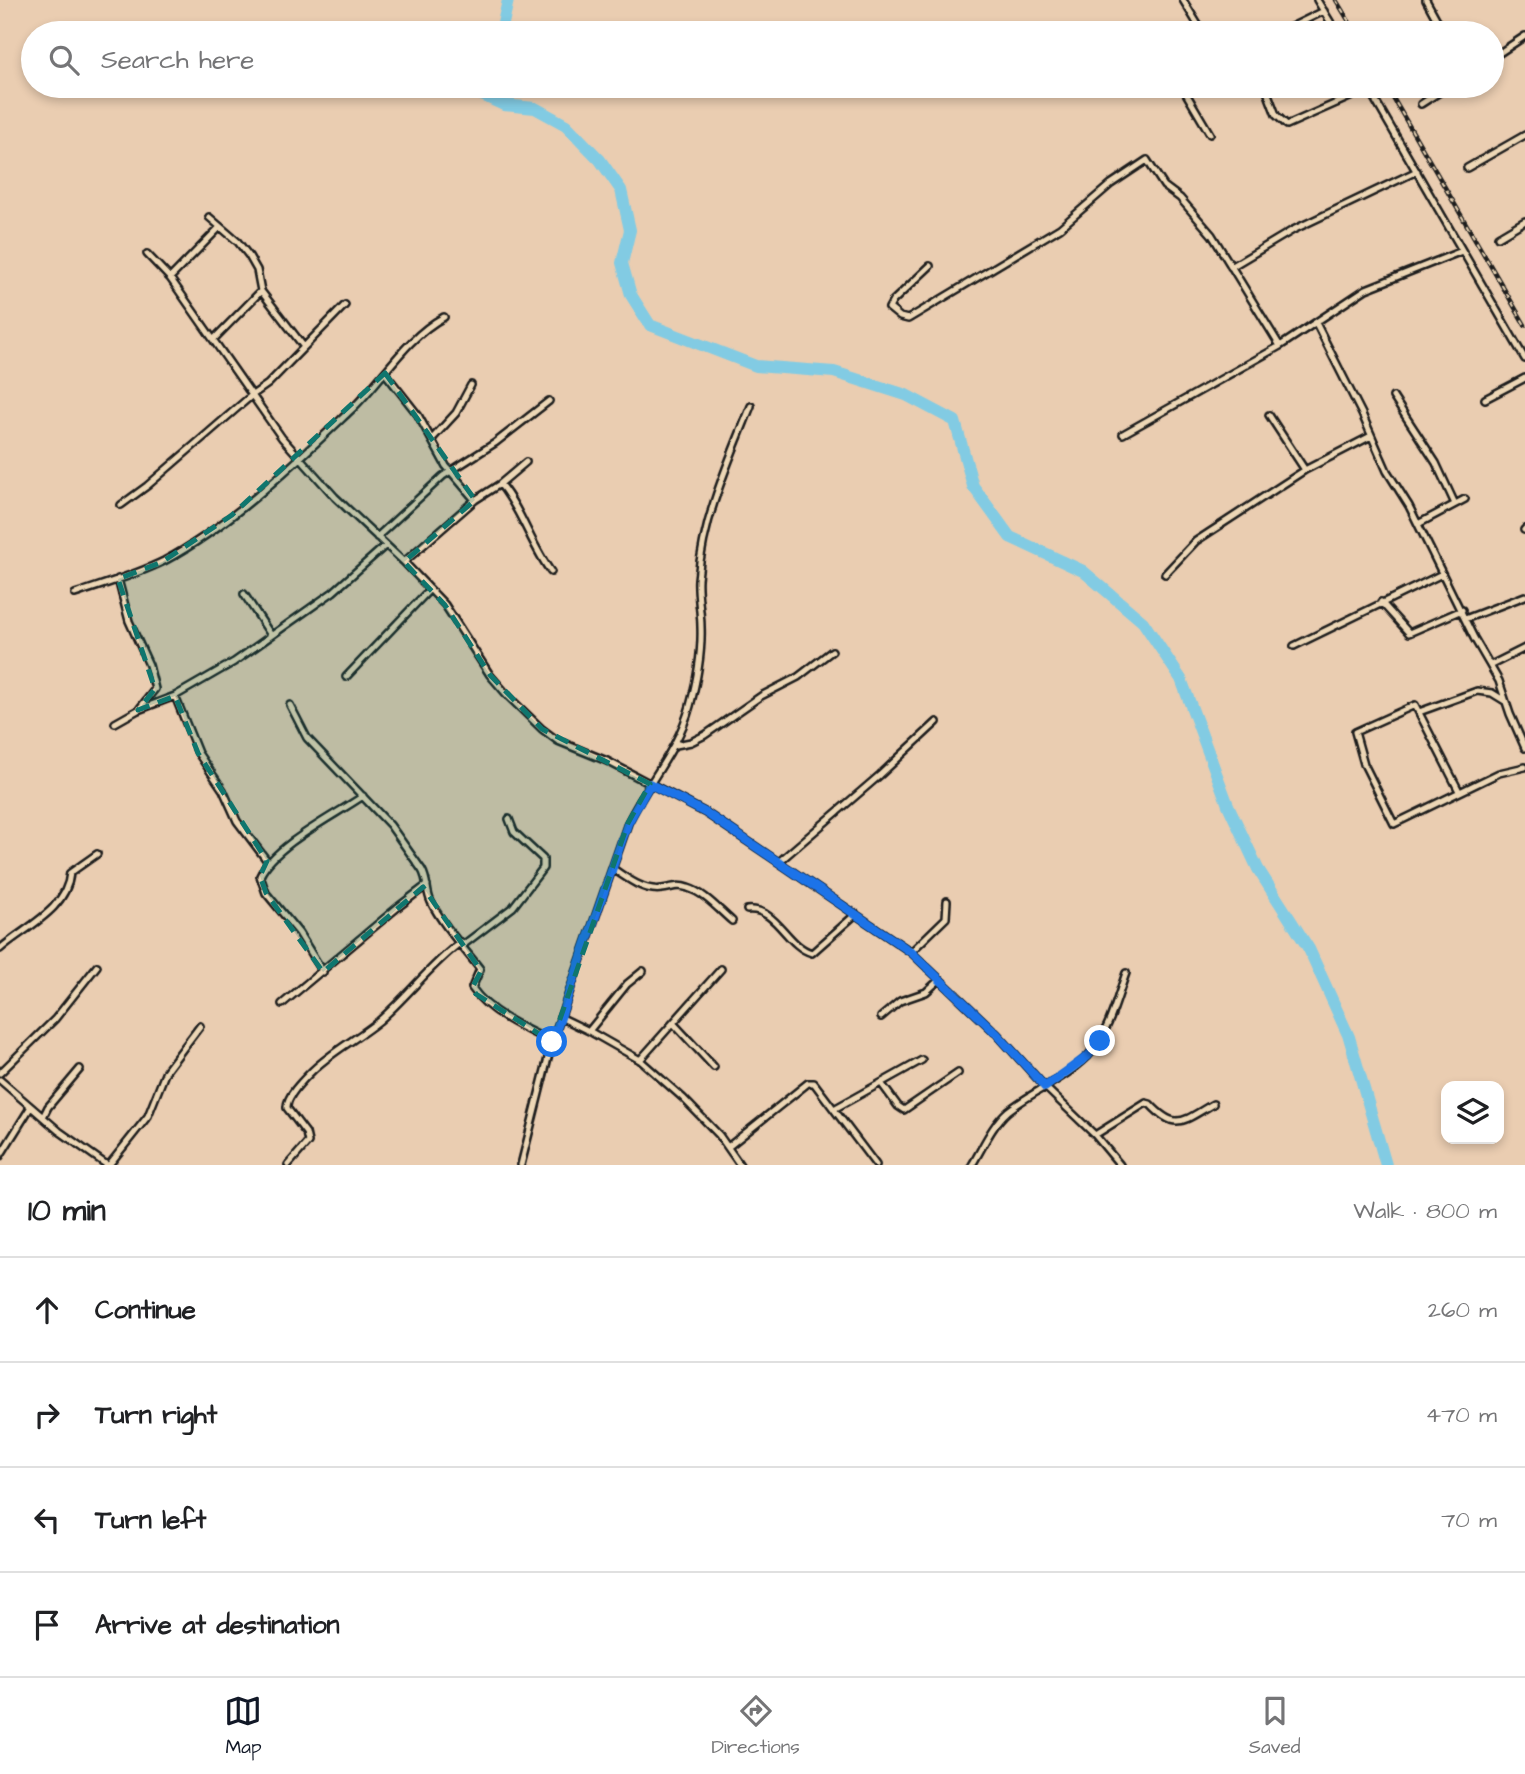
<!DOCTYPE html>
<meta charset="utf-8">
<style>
:root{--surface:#fff;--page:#f6f6f6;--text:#202124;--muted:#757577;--line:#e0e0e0;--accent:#111827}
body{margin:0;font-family:"Architects Daughter",sans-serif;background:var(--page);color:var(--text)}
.controls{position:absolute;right:21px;bottom:21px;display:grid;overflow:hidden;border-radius:14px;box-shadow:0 4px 10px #0003}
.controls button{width:63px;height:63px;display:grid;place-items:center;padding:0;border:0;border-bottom:2px solid var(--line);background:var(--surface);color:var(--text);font:35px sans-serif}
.stop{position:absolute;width:21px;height:21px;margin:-16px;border:5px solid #1a73e8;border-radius:50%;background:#fff}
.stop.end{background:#1a73e8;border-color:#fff;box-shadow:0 2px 7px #0008}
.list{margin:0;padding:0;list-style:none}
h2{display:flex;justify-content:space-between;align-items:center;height:91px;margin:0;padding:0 28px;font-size:30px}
h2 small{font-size:23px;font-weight:400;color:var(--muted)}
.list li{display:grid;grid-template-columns:46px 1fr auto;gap:21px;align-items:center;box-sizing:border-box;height:105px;padding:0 28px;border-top:2px solid var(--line)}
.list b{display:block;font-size:26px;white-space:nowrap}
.list em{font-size:23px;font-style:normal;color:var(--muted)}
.icon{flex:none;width:38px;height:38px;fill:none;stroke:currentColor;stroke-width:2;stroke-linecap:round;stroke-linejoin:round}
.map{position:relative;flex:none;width:1525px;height:1165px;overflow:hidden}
.search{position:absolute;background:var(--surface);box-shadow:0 4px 10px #0003;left:21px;right:21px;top:21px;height:77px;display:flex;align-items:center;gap:18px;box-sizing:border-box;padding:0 24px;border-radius:38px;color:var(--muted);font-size:26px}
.sheet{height:511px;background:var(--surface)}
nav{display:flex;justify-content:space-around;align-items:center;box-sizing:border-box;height:98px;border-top:2px solid var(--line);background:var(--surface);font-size:19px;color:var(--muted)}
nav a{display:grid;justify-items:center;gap:4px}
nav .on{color:var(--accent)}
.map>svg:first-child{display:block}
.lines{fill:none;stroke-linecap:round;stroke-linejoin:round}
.river{stroke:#82cbe3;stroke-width:12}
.street-casing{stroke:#1c1c1c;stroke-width:10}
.street{stroke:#edd7b6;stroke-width:5}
.rail-casing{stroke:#1c1c1c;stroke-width:4.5}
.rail{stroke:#edd7b6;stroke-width:2;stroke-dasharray:5;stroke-linecap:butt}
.route{stroke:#1a73e8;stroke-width:9}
.marked{fill:#0f766e;fill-opacity:0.2;stroke:#0f766e;stroke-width:5;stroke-dasharray:14 9;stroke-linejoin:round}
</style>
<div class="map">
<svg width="1525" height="1165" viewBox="0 0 1525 1165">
<rect width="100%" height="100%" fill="#eacdb1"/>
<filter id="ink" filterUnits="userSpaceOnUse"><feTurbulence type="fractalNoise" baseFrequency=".0143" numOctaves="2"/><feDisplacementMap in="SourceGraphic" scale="14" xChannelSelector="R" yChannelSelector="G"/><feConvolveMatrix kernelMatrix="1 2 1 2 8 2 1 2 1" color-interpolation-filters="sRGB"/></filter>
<g filter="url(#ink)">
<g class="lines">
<path class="river" d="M 501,33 L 508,0
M 477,86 L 480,94 L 504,105 L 535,108 L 566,125 L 600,160 L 621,190 L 630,230 L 622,263 L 631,295 L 650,325 L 756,366 L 834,372 L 906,395 L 955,421 L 973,486 L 1010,537 L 1083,571 L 1143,622 L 1181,679 L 1228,805 L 1258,869 L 1309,949 L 1349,1037 L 1386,1165"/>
<defs>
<path id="street" d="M 1183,0 L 1203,33
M 1317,0 L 1337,33
M 1426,0 L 1444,33
M 1279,33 L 1324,11
M 1492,58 L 1525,36
M 1190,86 L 1184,90 L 1210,134
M 1265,86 L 1276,115 L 1287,125 L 1368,89
M 1367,86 L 1525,359
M 1421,104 L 1449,86
M 1467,168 L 1525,135
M 209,217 L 238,242 L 249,256 L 257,270 L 261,291 L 304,347
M 1498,237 L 1525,221
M 147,254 L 170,278 L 282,438 L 335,497 L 404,562 L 445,605 L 490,675 L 509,697 L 542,729 L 558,741 L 607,761 L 706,813 L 911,952 L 997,1034 L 1045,1087 L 1095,1135 L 1120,1165
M 930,266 L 893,301 L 889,308 L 900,317 L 908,319 L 1060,228 L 1111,184 L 1147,160 L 1164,186 L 1180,198 L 1212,235 L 1280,346
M 1231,267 L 1293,230 L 1417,171
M 170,278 L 220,227
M 1316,323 L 1362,414 L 1387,471 L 1409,506 L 1474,638 L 1499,681 L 1510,714 L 1525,748
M 214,339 L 261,291
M 385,373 L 418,415 L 446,466 L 475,500
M 1393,397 L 1436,463 L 1455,504
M 1485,399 L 1525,378
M 1269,415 L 1305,470
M 1123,434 L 1280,346 L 1366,289 L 1462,251
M 432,439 L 456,413 L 471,385
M 500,484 C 522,511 531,545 551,572
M 121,505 L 147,486 L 251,396 L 268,384 L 345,305
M 1418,524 L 1465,499
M 1524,530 L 1525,529
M 377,537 L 443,476 L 495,443 L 549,401
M 404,562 L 475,500 L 500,484 L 526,462
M 1165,574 L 1196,541 L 1305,470 L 1371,436
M 118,579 L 129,621 L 149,665 L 155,689 L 140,708
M 75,594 C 104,584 136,575 164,561 C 230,526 296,462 350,411 C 382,381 405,338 444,317
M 244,594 L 271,635
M 1381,602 L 1409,633 L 1462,610
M 1465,619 L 1525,596
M 1294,646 L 1442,574
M 1491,665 L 1525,648
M 346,677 L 430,589
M 175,696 L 198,753 L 223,790 L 237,821 L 268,862
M 290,705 L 307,738 L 390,825 L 422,870 C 428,880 426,892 431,902 C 443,926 464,948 480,969 L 472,988 C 490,1014 525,1029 552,1042
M 1419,712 L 1477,691 L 1492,693 L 1505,701
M 115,723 L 138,710 L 175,696 L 234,662 L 333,592 L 386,545
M 676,745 L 691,742 L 705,735 L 761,696 L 798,677 L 832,651
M 1459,791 L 1415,705 L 1355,732 L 1364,764 L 1394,824 L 1499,773 L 1525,767
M 780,861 L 880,775 L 937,722
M 612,868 C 626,878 645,892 662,889 C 672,888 677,884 688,888 C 705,893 719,910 732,921
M 747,910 C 777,907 786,946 812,953 L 856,914
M 463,945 L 513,907 L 543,868 L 543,859 L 514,832 L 509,819
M 0,949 C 25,927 67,910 70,873 L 97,854
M 911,952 L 946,918 L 947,901
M 323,972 L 299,933 L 266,893 L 260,876 C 275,845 334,816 363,796
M 282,1004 L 398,907 L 427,885
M 560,1017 L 589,1031 L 640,1060 L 683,1098 L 719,1135 L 740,1165
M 881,1017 L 900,1001 L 926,992 L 939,980
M 674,1024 L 714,1067
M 589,1031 L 627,984 L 643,971
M 640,1060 L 721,969
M 0,1073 L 55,1019 L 97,966
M 0,1080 L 59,1131 L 107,1165
M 881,1083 L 898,1106 L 904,1110 L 958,1073
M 834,1109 L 922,1060
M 43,1117 L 48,1107 L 80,1069
M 1095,1135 L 1146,1103 L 1150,1104 C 1176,1132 1183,1121 1213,1104
M 728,1147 L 808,1083 L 814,1083 L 876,1165
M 0,1156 L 30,1108
M 109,1165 L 148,1116 L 166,1071 L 200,1026
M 288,1165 L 308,1142 L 306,1133 L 287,1108 C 286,1097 302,1081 310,1073 C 329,1053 357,1039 379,1021 C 408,996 430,965 461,942
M 521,1165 L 552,1042 L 628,823 C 647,783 678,750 690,706 C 697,680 702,653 701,627 C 701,611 697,595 698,579 C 703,518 728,463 751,406
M 972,1165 C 983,1147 992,1125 1008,1111 C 1033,1091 1065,1079 1088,1056 C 1109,1033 1116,1001 1126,973"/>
</defs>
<use href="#street" class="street-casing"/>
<use href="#street" class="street"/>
<defs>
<path id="rail" d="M 1336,0 L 1356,33
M 1386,86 L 1525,325"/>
</defs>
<use href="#rail" class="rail-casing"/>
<use href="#rail" class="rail"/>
</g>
</g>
<g class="lines" filter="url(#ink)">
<path class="route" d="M 552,1042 L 628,823 L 650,784 L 706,813 L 911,952 L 997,1034 L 1045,1087 L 1088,1056 L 1100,1041"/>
</g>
<path class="marked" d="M 385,373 L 475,500 L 404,562 L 445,605 L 490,675 L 542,729 L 650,784 L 628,823 L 552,1042 L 476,994 L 472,988 L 481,971 L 423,887 L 323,972 L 266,893 L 260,876 L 267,861 L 198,753 L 175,696 L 138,710 L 155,689 L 118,579 L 162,562 L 232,515 Z"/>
</svg>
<div class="controls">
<button><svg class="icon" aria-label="layers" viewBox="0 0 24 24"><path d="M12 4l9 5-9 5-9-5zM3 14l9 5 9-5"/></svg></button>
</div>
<div class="stop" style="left:552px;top:1042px"></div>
<div class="stop end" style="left:1100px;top:1041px"></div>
<div class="search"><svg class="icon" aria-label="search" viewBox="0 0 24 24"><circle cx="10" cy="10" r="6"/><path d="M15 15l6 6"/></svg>Search here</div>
</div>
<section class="sheet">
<h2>10 min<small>Walk · 800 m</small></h2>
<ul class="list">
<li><svg class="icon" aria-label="ahead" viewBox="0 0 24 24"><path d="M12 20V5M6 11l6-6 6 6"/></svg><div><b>Continue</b></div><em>260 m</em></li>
<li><svg class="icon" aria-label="right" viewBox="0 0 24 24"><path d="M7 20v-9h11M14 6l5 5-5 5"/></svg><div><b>Turn right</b></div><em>470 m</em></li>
<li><svg class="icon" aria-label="left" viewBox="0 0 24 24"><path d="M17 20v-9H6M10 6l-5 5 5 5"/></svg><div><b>Turn left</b></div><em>70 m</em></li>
<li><svg class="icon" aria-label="arrive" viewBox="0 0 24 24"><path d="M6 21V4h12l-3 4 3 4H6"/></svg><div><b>Arrive at destination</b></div></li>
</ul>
</section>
<nav>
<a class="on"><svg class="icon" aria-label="map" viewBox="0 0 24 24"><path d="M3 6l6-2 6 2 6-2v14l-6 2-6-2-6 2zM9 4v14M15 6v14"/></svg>Map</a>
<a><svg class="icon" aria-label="directions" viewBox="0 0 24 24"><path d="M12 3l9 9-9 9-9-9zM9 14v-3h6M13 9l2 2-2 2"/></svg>Directions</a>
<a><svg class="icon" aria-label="saved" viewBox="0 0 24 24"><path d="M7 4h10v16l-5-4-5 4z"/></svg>Saved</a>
</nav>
